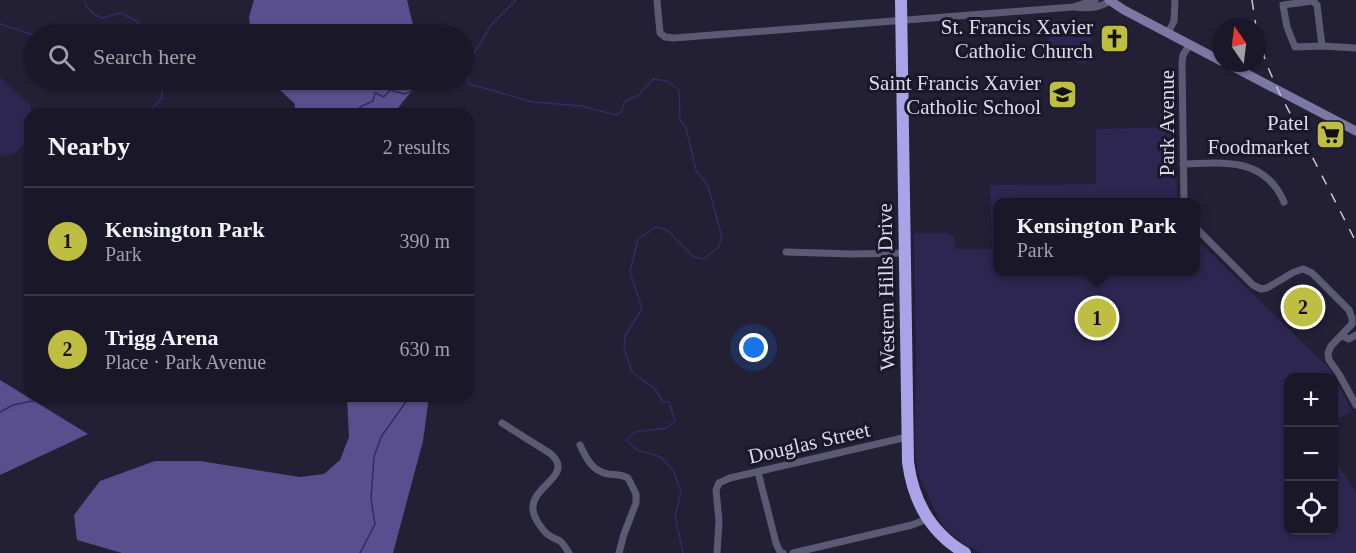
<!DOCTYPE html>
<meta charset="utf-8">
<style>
:root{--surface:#1a1828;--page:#272534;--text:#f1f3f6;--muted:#9fa0a8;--line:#383745;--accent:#bebf42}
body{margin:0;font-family:Georgia,serif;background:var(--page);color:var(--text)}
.controls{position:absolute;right:18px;bottom:18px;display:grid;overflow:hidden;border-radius:12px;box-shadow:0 2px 4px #0004}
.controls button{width:54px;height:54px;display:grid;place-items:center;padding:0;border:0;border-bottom:2px solid var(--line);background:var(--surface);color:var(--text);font:30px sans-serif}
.compass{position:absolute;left:1212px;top:18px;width:54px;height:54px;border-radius:50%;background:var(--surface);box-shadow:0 2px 4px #0004;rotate:346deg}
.you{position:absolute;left:754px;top:348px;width:21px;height:21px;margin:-15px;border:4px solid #fff;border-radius:50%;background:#1a73e8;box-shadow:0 0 0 9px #1a73e833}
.badge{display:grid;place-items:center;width:39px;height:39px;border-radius:50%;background:var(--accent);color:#111;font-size:20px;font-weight:700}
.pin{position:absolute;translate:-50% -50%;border:3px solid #fff;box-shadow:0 2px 6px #0006}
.popup{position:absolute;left:993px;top:198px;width:207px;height:78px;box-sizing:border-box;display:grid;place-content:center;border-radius:12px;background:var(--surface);filter:drop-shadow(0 2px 4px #0005);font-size:20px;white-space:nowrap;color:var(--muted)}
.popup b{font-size:22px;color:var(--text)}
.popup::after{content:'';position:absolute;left:50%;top:100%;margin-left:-12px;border:12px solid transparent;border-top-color:var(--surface)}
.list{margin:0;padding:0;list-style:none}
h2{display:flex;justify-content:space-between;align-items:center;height:78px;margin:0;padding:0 24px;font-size:26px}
h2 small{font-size:20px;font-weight:400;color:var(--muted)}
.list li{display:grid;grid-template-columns:39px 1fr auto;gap:18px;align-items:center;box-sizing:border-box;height:108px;padding:0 24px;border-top:2px solid var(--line)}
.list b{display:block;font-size:22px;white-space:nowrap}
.list p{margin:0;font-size:20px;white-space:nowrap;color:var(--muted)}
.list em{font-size:20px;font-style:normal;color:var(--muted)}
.icon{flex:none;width:33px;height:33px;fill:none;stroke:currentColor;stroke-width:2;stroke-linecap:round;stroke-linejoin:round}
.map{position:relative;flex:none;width:1356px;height:553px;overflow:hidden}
.search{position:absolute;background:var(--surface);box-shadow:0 2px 4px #0004;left:24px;top:24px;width:450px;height:66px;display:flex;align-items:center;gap:15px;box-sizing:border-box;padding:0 21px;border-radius:33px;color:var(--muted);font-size:22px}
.panel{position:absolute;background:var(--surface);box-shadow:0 2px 4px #0004;left:24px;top:108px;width:450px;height:294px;border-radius:18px}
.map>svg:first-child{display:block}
.green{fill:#2d2650}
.forest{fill:#5a4f8e}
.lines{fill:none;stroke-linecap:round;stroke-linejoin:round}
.stream{stroke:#362964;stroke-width:1.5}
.street{stroke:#5c5975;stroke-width:7}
.secondary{stroke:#7c77a3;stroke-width:9}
.highway{stroke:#aba2e7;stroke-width:12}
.rail{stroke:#c8c7d5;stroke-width:1.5;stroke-dasharray:10 10;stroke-linecap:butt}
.labels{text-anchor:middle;stroke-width:6;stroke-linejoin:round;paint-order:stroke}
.poi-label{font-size:21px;fill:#dcdbe9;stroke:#1a172b;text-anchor:end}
.street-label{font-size:21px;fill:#dcdbe9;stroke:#1a172b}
</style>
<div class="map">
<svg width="1356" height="553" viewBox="0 0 1356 553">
<rect width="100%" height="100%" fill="#232035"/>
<path class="green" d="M 1052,27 L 1092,37 L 1086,64 L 1045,53 Z
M 0,77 L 31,106 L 31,114 L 30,114 L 30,139 L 14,154 L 0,156 Z
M 1175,127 L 1177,202 L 998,202 L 998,272 L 1196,272 L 1196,239 L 1330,369 L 1352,411 L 1334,422 L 1334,378 L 1288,378 L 1288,530 L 1334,530 L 1334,460 L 1356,492 L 1356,553 L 981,553 L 961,542 L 946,529 L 939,519 L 918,474 L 915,450 L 916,357 L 914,233 L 948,233 L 955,238 L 955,249 L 992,249 L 990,185 L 1096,184 L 1096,129 Z"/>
<path class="forest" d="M 254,0 L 407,0 L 415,34 L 251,34 L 249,17 Z
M 269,80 L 420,80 L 419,82 L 393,114 L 294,114 L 295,104 Z
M 0,380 L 88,434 L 0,475 Z
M 347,396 L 429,396 L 423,441 L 393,553 L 122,553 L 77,540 L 74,515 L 100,481 L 155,461 L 200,461 L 300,477 L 324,474 L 340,460 L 349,437 Z"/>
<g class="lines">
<path class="stream" d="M 85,0 L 86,6 L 94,14 L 102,18 L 121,13 L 138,22 L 141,34
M 516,0 L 492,24 L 466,66 L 469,84 L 533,102 L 582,106 L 616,115 L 621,112 L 625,101 L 639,95 L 653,79 L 667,81 L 679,90 L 680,120 L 686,128 L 696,170 L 708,186 L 722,237 L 718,248 L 703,259 L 694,257 L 667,230 L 656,227 L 638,239 L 630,272 L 642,308 L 625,336 L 624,348 L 632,372 L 655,389 L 663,402 L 669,402 L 675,421 L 667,428 L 635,432 L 626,440 L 637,450 L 661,457 L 674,472 L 681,493 L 675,516 L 683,553
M 0,24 L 34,35
M 147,114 L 162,98 L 162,80
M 355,114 L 360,107 L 373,101 L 375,93 L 384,97 L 390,90 L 404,94 L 412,91 L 410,82 L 420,80
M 0,412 L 13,405 L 56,396
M 360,553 L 375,524 L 371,499 L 374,457 L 381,437 L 410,396"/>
<path class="street" d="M 657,0 L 660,33 L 665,37 L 674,38 L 1073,7 L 1095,0
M 1075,7 C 1088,9 1099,8 1110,1
M 1168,33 L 1174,21 L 1175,0
M 1322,46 L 1317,5 L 1313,1 L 1283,5 L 1287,27 L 1295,47 L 1322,46 L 1356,48
M 1183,164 C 1224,163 1264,156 1284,202
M 1184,202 L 1182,62 L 1183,55 L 1190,44
M 1196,228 L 1253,285 L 1261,289 L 1267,288 L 1294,272 L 1303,269 L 1312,273 L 1349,310 L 1352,318 L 1352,324 L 1331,346 L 1328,353 L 1329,360 L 1339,374 L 1356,405
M 786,252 L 852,254 L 905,253
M 1342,336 L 1349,339 L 1356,335
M 502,423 L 551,454 C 575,476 530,486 533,510 C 534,518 541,528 547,534 C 551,537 556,539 560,541 C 564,544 566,549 569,553
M 580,445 C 586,458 592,471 608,474 C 616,475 621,474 628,478 L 636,494 L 636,503 L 624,534 L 619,553
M 758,472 L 776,543 L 780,552 L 783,553
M 717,553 L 719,521 L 716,490 L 719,483 L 730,478 L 907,437
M 793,553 L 912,525 L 927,519"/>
<path class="secondary" d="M 1109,0 L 1124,10 L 1221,61
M 1226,63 L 1356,131"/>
<path class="highway" d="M 901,0 L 908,462 C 913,501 931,533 965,553"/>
<path class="rail" d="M 1252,0 L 1256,27
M 1257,30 L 1266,63 L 1278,90 L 1356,242"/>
</g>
<defs>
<symbol id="church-square" viewBox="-11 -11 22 22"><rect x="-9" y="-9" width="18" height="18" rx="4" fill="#bebf42" stroke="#1a172b"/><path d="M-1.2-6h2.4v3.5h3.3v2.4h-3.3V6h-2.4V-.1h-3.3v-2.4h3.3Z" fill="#111"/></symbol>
<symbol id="school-square" viewBox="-11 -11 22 22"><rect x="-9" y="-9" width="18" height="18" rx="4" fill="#bebf42" stroke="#1a172b"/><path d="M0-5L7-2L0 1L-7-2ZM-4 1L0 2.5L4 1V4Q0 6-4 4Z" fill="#111"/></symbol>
<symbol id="supermarket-square" viewBox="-11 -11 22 22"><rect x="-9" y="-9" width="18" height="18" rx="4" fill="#bebf42" stroke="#1a172b"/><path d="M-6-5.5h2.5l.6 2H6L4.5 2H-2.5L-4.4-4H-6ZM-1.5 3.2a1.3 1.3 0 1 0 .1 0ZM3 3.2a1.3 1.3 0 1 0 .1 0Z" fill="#111"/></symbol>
</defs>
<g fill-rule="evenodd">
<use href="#church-square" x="1098" y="22" width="33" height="33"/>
<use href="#school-square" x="1046" y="78" width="33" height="33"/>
<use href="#supermarket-square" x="1314" y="118" width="33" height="33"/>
</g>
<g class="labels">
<g class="poi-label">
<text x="1093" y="34">St. Francis Xavier<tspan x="1093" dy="24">Catholic Church</tspan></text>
<text x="1041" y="90">Saint Francis Xavier<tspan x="1041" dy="24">Catholic School</tspan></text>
<text x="1309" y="130">Patel<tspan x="1309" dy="24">Foodmarket</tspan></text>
</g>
<g class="street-label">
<text transform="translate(1167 123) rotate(-90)" y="7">Park Avenue</text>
<text transform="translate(886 287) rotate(-91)" y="7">Western Hills Drive</text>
<text transform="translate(809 443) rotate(-13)" y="7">Douglas Street</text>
</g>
</g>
</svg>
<div class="controls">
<button>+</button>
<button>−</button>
<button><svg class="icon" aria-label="locate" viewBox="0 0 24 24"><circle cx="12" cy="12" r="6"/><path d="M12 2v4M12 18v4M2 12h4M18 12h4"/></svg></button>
</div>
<svg class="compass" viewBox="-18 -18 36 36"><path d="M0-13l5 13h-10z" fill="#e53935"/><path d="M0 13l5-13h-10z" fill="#9fa0a8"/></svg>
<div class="you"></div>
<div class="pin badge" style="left:1097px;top:318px">1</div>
<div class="popup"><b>Kensington Park</b>Park</div>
<div class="pin badge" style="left:1303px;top:307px">2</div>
<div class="search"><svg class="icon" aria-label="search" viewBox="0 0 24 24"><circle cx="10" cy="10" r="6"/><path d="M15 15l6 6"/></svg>Search here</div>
<section class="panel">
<h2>Nearby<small>2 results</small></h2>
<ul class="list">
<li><span class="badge">1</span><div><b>Kensington Park</b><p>Park</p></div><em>390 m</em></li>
<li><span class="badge">2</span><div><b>Trigg Arena</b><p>Place · Park Avenue</p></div><em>630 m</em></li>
</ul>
</section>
</div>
